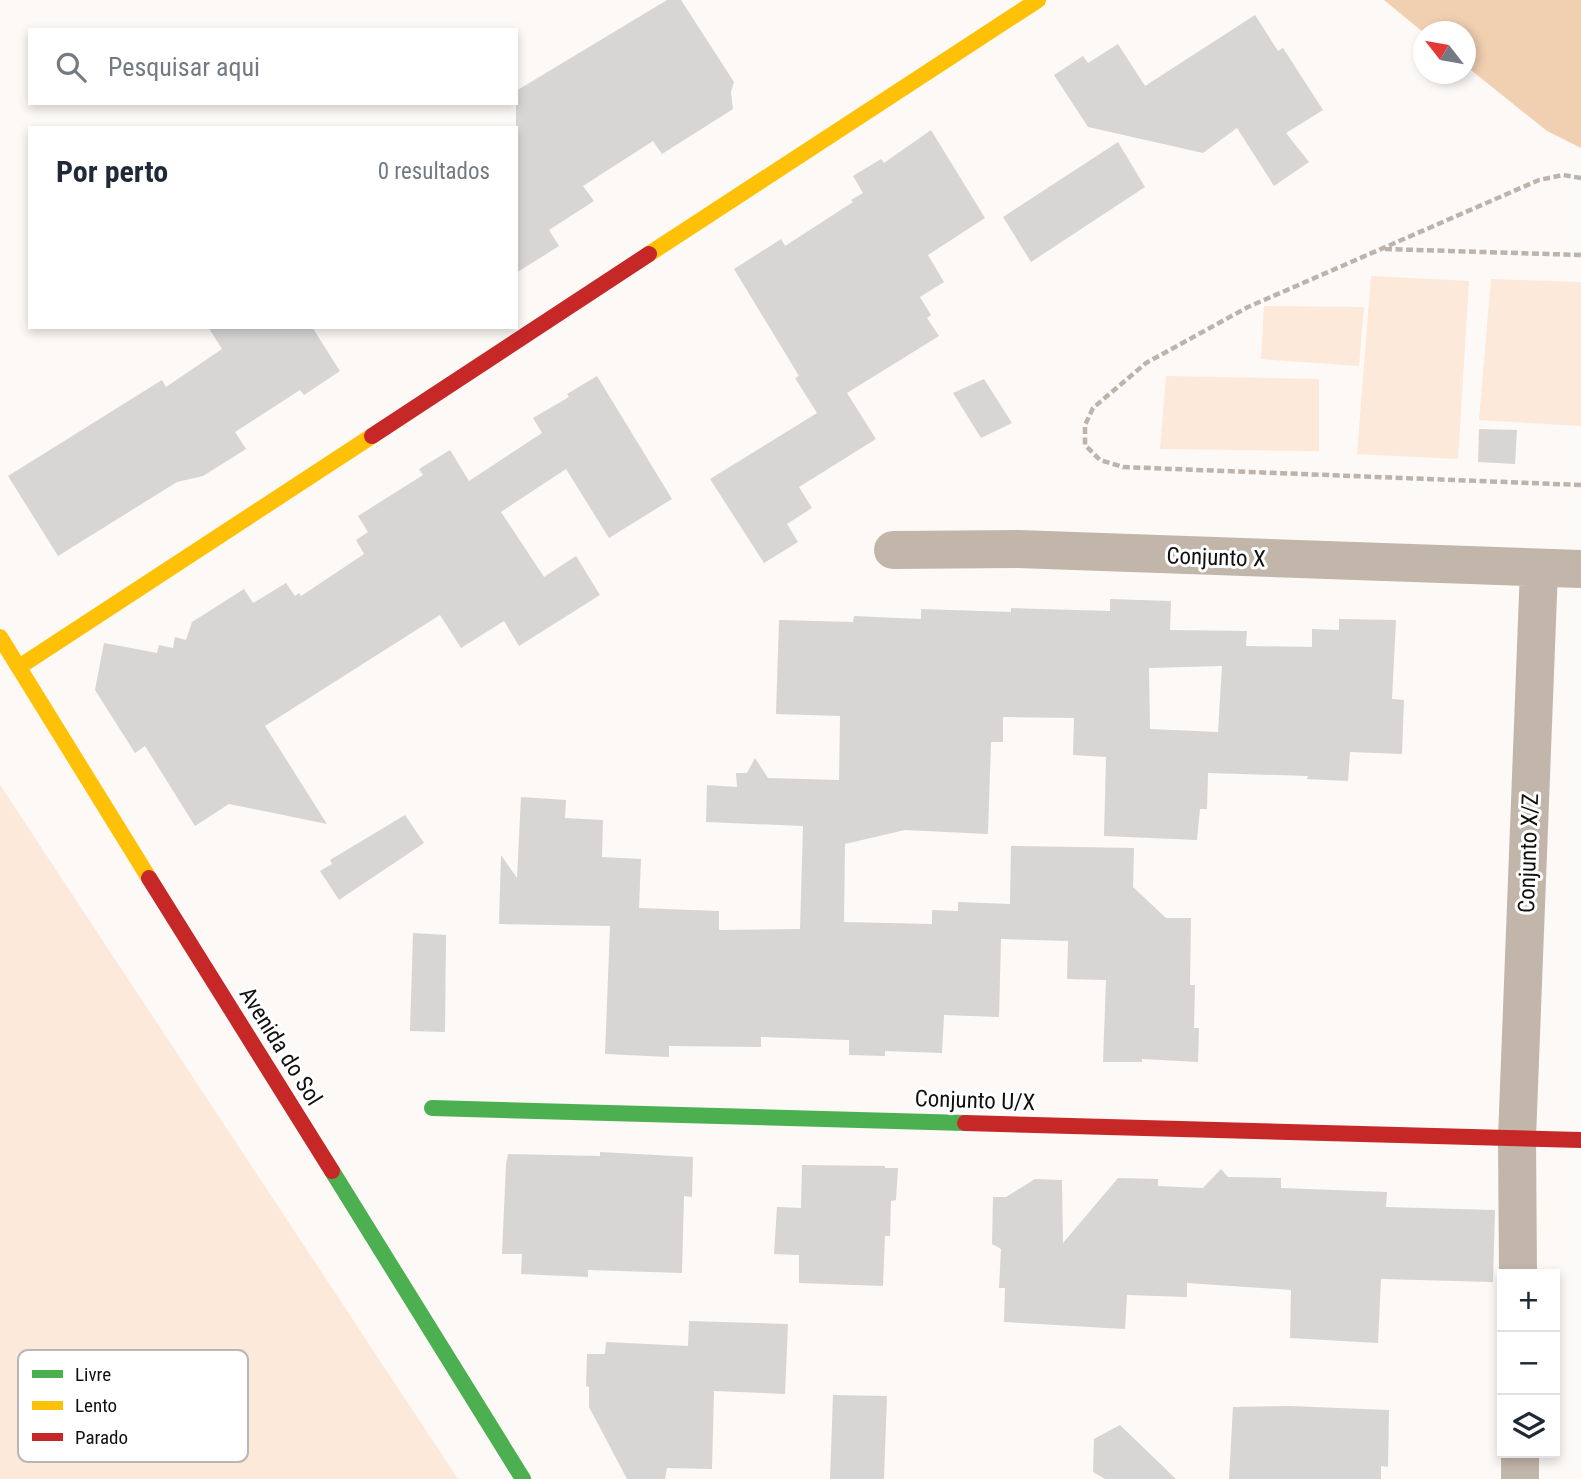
<!DOCTYPE html>
<html lang="pt">
<meta charset="utf-8">
<style>
:root{--surface:#fff;--page:#f6f6f7;--text:#1f2937;--muted:#747a83;--line:#e0e1e3}
body{margin:0;font-family:"Roboto Condensed",sans-serif;background:var(--page);color:var(--text)}
.controls{position:absolute;right:21px;bottom:21px;display:grid;overflow:hidden;border-radius:0px;box-shadow:0 4px 10px #0003}
.controls button{width:63px;height:63px;display:grid;place-items:center;padding:0;border:0;border-bottom:2px solid var(--line);background:var(--surface);color:var(--text);font:35px sans-serif}
.compass{position:absolute;left:1413px;top:21px;width:63px;height:63px;border-radius:50%;background:var(--surface);box-shadow:0 4px 10px #0003;rotate:301deg}
.list{margin:0;padding:0;list-style:none}
h2{display:flex;justify-content:space-between;align-items:center;height:91px;margin:0;padding:0 28px;font-size:30px}
h2 small{font-size:23px;font-weight:400;color:var(--muted)}
.icon{flex:none;width:38px;height:38px;fill:none;stroke:currentColor;stroke-width:2;stroke-linecap:round;stroke-linejoin:round}
.map{position:relative;flex:none;width:1581px;height:1479px;overflow:hidden}
.search{position:absolute;background:var(--surface);box-shadow:0 4px 10px #0003;left:28px;top:28px;width:490px;height:77px;display:flex;align-items:center;gap:18px;box-sizing:border-box;padding:0 24px;border-radius:0px;color:var(--muted);font-size:26px}
.panel{position:absolute;background:var(--surface);box-shadow:0 4px 10px #0003;left:28px;top:126px;width:490px;height:203px;border-radius:0px}
.map>svg:first-child{display:block}
.green{fill:#fce9d9}
.forest{fill:#f1d0b2}
.building{fill:#d7d6d5;fill-rule:evenodd}
.lines{fill:none;stroke-linecap:round;stroke-linejoin:round}
.path{stroke:#bcb4ac;stroke-width:4.5;stroke-dasharray:7 3.5;stroke-linecap:butt}
.street{stroke:#c2b6aa;stroke-width:38}
.fast{stroke:#4caf50;stroke-width:16}
.slow{stroke:#ffc107;stroke-width:16}
.jam{stroke:#c62828;stroke-width:16}
.labels{text-anchor:middle;stroke-width:6;stroke-linejoin:round;paint-order:stroke}
.street-label{font-size:23px;fill:#11100f;stroke:#fff}
.key{fill:#fff;stroke:#b8b7b7;stroke-width:2}
.key-label{font-size:19px;fill:#11100f}
</style>
<div class="map">
<svg width="1581" height="1479" viewBox="0 0 1581 1479">
<rect width="100%" height="100%" fill="#fcf9f7"/>
<path class="green" d="M 1371,276 L 1469,281 L 1458,459 L 1357,454 Z
M 1491,279 L 1581,282 L 1581,426 L 1479,420 Z
M 1264,306 L 1364,307 L 1359,366 L 1261,359 Z
M 1166,376 L 1319,379 L 1319,451 L 1160,449 Z
M 0,785 L 458,1479 L 0,1479 Z"/>
<path class="forest" d="M 1384,0 L 1581,0 L 1581,148 L 1547,131 L 1466,66 L 1466,32 L 1423,32 Z"/>
<path class="building" d="M 667,0 L 681,0 L 734,82 L 731,92 L 733,109 L 662,154 L 653,141 L 583,186 L 594,201 L 549,230 L 559,246 L 516,273 L 516,91 Z
M 1255,15 L 1278,51 L 1283,48 L 1323,110 L 1286,133 L 1309,162 L 1274,186 L 1237,128 L 1203,153 L 1088,127 L 1054,75 L 1083,56 L 1088,63 L 1118,44 L 1145,86 Z
M 931,130 L 985,218 L 928,255 L 944,282 L 920,297 L 931,315 L 927,318 L 939,336 L 847,393 L 876,439 L 799,487 L 812,508 L 787,524 L 798,542 L 764,563 L 710,479 L 817,413 L 795,378 L 799,376 L 734,269 L 781,239 L 785,246 L 853,202 L 851,200 L 863,193 L 853,176 L 881,159 L 884,163 Z
M 1118,142 L 1145,187 L 1031,262 L 1003,217 Z
M 208,327 L 312,327 L 340,371 L 304,395 L 300,390 L 235,432 L 246,449 L 203,476 L 177,482 L 58,556 L 8,476 L 162,380 L 166,387 L 222,349 Z
M 597,376 L 672,499 L 609,538 L 566,469 L 501,512 L 544,577 L 576,556 L 600,595 L 519,646 L 504,621 L 461,648 L 440,615 L 265,726 L 327,824 L 229,804 L 195,826 L 145,746 L 135,753 L 95,690 L 104,643 L 157,653 L 159,645 L 173,648 L 175,637 L 186,640 L 192,622 L 244,589 L 253,603 L 286,583 L 295,596 L 299,593 L 301,596 L 364,554 L 356,540 L 368,532 L 358,516 L 423,475 L 419,469 L 450,450 L 469,481 L 542,433 L 533,418 L 569,397 L 567,394 Z
M 984,379 L 1012,423 L 981,438 L 953,393 Z
M 1479,429 L 1517,430 L 1515,464 L 1478,462 Z
M 1110,599 L 1171,601 L 1170,630 L 1247,631 L 1246,646 L 1312,647 L 1312,629 L 1339,630 L 1339,619 L 1396,620 L 1392,699 L 1404,700 L 1402,754 L 1350,752 L 1348,781 L 1307,779 L 1308,776 L 1208,773 L 1207,809 L 1200,809 L 1197,840 L 1104,836 L 1106,757 L 1073,755 L 1074,718 L 1003,717 L 1003,742 L 991,742 L 988,834 L 905,830 L 845,844 L 844,922 L 932,924 L 932,910 L 958,911 L 958,902 L 1010,904 L 1011,846 L 1134,848 L 1133,887 L 1166,918 L 1191,918 L 1190,985 L 1195,985 L 1194,1028 L 1199,1028 L 1198,1062 L 1142,1059 L 1142,1062 L 1103,1062 L 1106,980 L 1067,979 L 1068,941 L 1001,939 L 999,1017 L 944,1015 L 942,1053 L 885,1051 L 885,1056 L 849,1055 L 849,1040 L 761,1037 L 761,1047 L 669,1046 L 669,1057 L 605,1054 L 610,926 L 499,924 L 501,855 L 517,878 L 521,797 L 566,800 L 565,818 L 603,820 L 602,857 L 641,859 L 639,908 L 719,911 L 719,930 L 800,929 L 803,826 L 706,822 L 707,785 L 737,787 L 736,773 L 747,773 L 755,758 L 768,778 L 839,780 L 840,716 L 776,714 L 779,620 L 853,622 L 854,616 L 921,619 L 921,609 L 1011,612 L 1011,608 L 1110,611 ZM 1222,666 L 1218,732 L 1150,729 L 1149,668 Z
M 405,815 L 424,843 L 339,900 L 320,871 L 332,864 L 330,860 Z
M 413,933 L 446,935 L 445,1032 L 410,1031 Z
M 600,1152 L 693,1157 L 692,1197 L 684,1196 L 682,1273 L 588,1270 L 588,1277 L 521,1274 L 522,1254 L 502,1254 L 506,1164 L 508,1154 L 600,1156 Z
M 802,1165 L 885,1166 L 885,1168 L 898,1168 L 896,1200 L 891,1201 L 890,1236 L 885,1236 L 883,1286 L 799,1283 L 799,1255 L 774,1254 L 777,1207 L 801,1208 Z
M 1221,1169 L 1228,1177 L 1281,1178 L 1281,1188 L 1387,1192 L 1386,1207 L 1495,1210 L 1493,1282 L 1381,1279 L 1378,1343 L 1290,1338 L 1291,1290 L 1187,1283 L 1187,1297 L 1127,1295 L 1125,1329 L 1004,1322 L 1005,1288 L 999,1288 L 1001,1249 L 992,1244 L 993,1197 L 1006,1197 L 1035,1179 L 1062,1180 L 1063,1243 L 1118,1178 L 1158,1179 L 1158,1186 L 1203,1188 Z
M 689,1321 L 788,1324 L 785,1394 L 714,1391 L 712,1469 L 667,1468 L 665,1479 L 627,1479 L 589,1407 L 589,1387 L 586,1386 L 587,1354 L 605,1354 L 606,1342 L 688,1346 Z
M 833,1395 L 887,1396 L 884,1479 L 830,1479 Z
M 1289,1406 L 1389,1410 L 1388,1467 L 1381,1466 L 1381,1479 L 1229,1479 L 1233,1407 Z
M 1120,1425 L 1176,1479 L 1105,1479 L 1093,1472 L 1094,1439 Z"/>
<g class="lines">
<path class="path" d="M 1581,178 L 1563,175 L 1539,180 L 1248,307 L 1146,363 L 1093,408 L 1085,425 L 1085,445 L 1100,460 L 1123,467 L 1581,485
M 1385,249 L 1581,255"/>
<path class="street" d="M 893,550 L 1018,549 L 1581,569
M 1518,1274 L 1517,1138 L 1539,569
M 1520,1453 L 1520,1479"/>
<path class="fast" d="M 432,1108 L 965,1123
M 332,1171 L 523,1479"/>
<path class="slow" d="M 649,254 L 1038,0
M 0,637 L 149,878
M 19,667 L 372,436"/>
<path class="jam" d="M 372,436 L 649,254
M 149,878 L 332,1171
M 965,1123 L 1581,1140"/>
</g>
<g class="labels">
<g class="street-label">
<text transform="translate(1216 557) rotate(2)" y="8">Conjunto X</text>
<text transform="translate(1528 853) rotate(-88)" y="8">Conjunto X/Z</text>
<text transform="translate(281 1046) rotate(58)" y="8">Avenida do Sol</text>
<text transform="translate(975 1100) rotate(2)" y="8">Conjunto U/X</text>
</g>
</g>
<rect x="18" y="1350" width="230" height="112" rx="10" class="key"/>
<rect x="32" y="1370" width="31" height="8" fill="#4caf50"/>
<rect x="32" y="1401" width="31" height="9" fill="#ffc107"/>
<rect x="32" y="1433" width="31" height="8" fill="#c62828"/>
<g class="key-label">
<text x="75" y="1381">Livre</text>
<text x="75" y="1412">Lento</text>
<text x="75" y="1444">Parado</text>
</g>
</svg>
<div class="controls">
<button>+</button>
<button>−</button>
<button><svg class="icon" aria-label="layers" viewBox="0 0 24 24"><path d="M12 4l9 5-9 5-9-5zM3 14l9 5 9-5"/></svg></button>
</div>
<svg class="compass" viewBox="-18 -18 36 36"><path d="M0-13l5 13h-10z" fill="#e53935"/><path d="M0 13l5-13h-10z" fill="#747a83"/></svg>
<div class="search"><svg class="icon" aria-label="search" viewBox="0 0 24 24"><circle cx="10" cy="10" r="6"/><path d="M15 15l6 6"/></svg>Pesquisar aqui</div>
<section class="panel">
<h2>Por perto<small>0 resultados</small></h2>
<ul class="list">
</ul>
</section>
</div>
